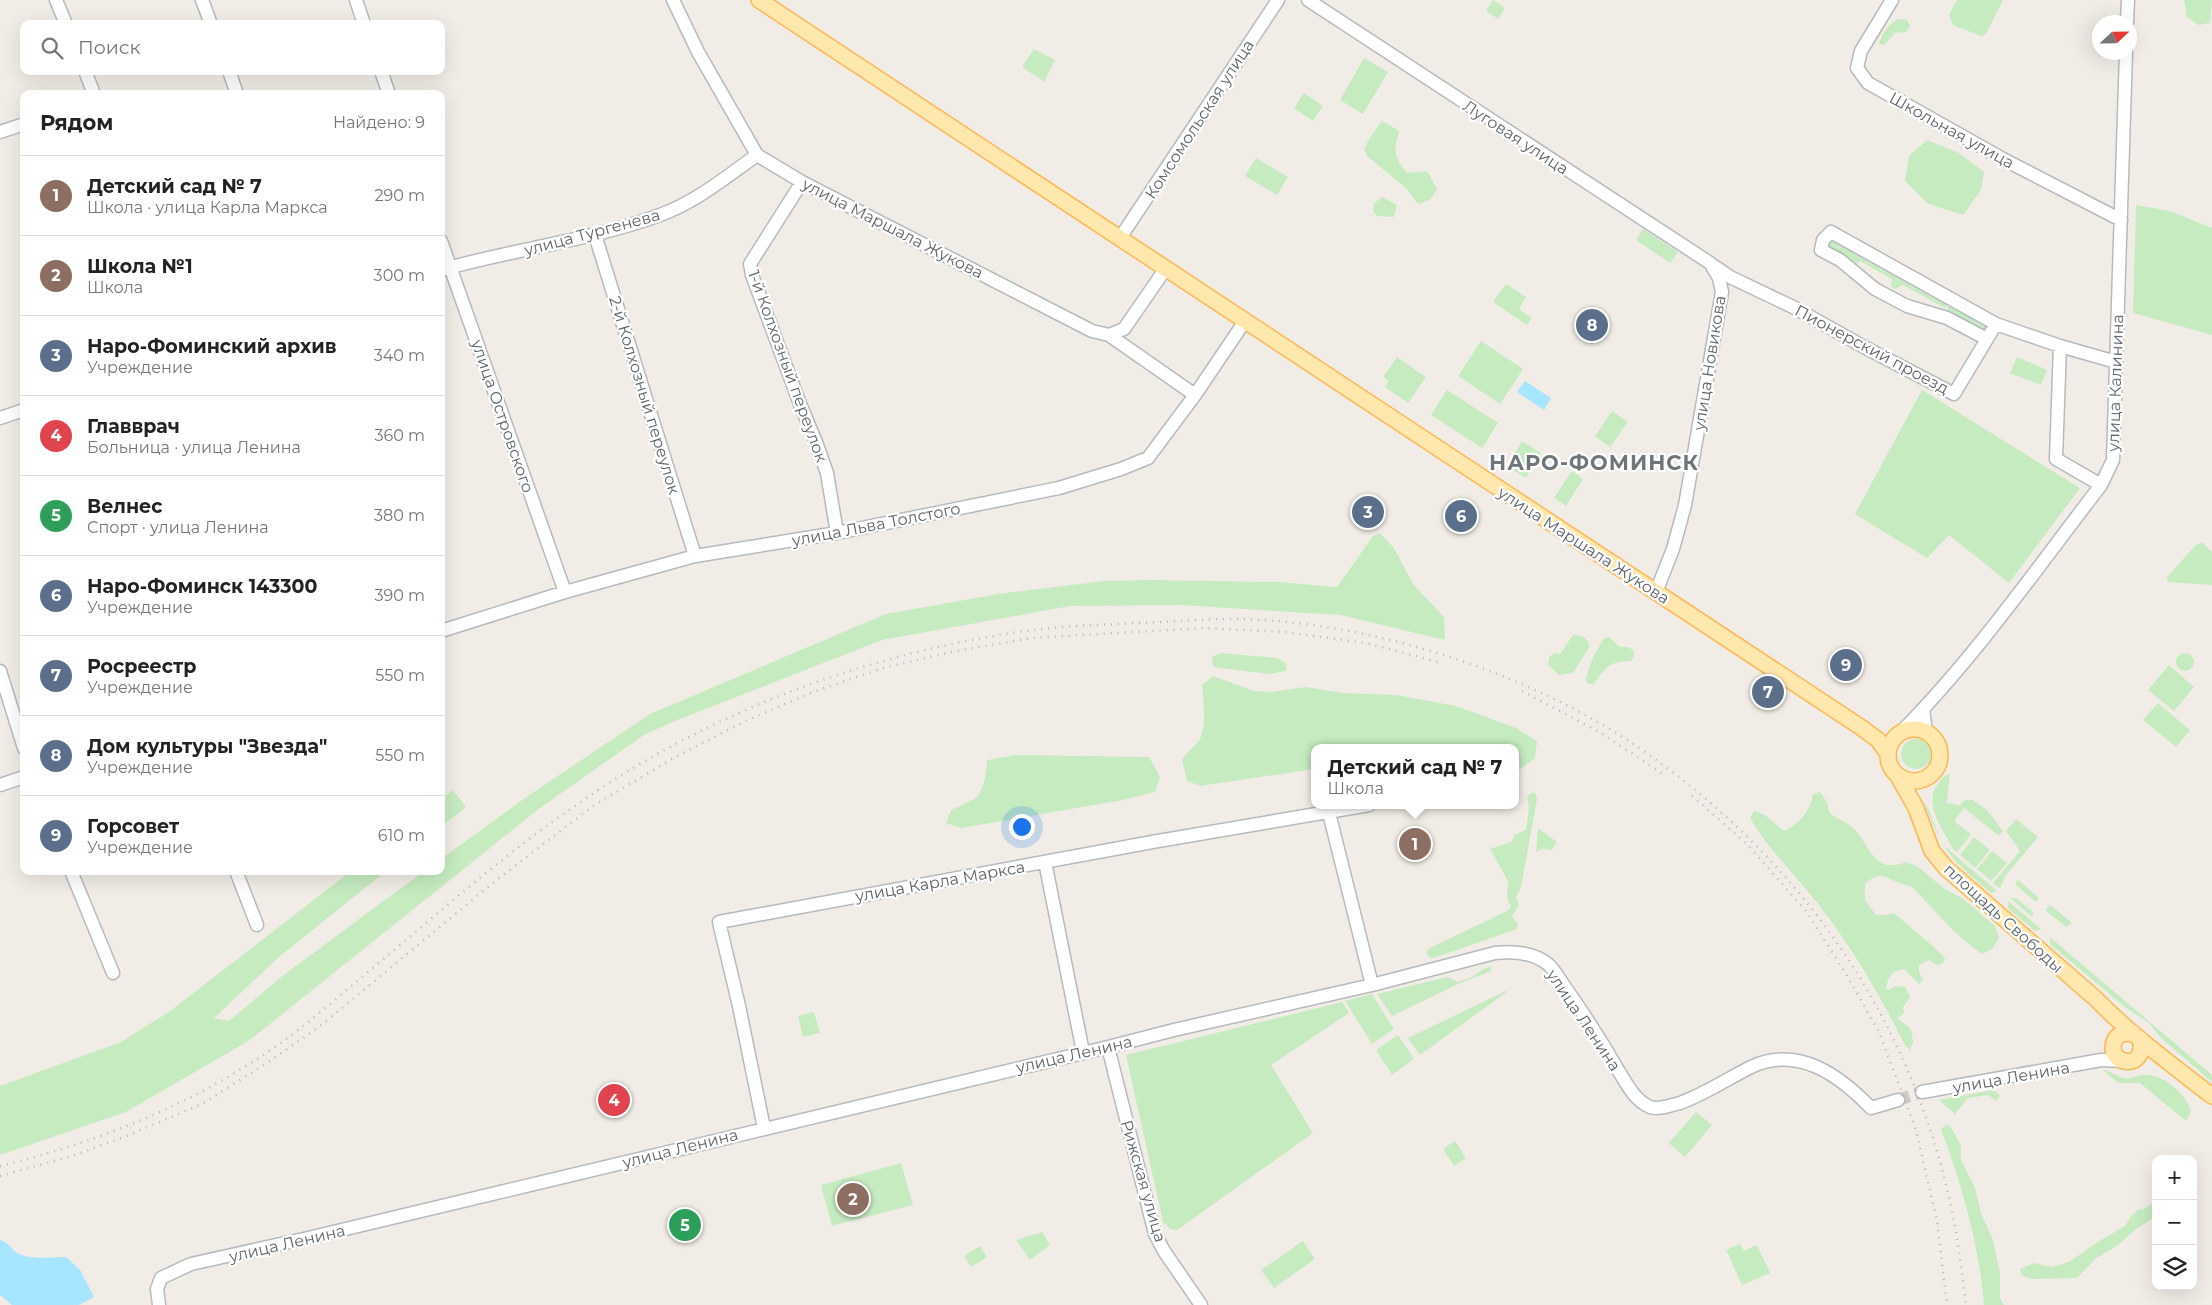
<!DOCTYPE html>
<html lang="ru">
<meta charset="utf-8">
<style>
:root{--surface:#fff;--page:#f2f2f2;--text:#222;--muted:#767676;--line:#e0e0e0;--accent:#7c3aed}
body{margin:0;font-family:Montserrat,sans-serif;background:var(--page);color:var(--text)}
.controls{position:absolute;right:15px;bottom:15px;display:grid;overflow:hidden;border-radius:10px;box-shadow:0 5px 20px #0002}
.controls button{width:45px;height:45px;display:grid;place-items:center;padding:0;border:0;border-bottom:1px solid var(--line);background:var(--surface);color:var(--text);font:25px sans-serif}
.compass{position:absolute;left:2092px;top:15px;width:45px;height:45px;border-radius:50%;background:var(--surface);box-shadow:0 5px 20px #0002;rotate:68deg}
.you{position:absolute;left:1021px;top:826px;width:18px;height:18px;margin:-12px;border:4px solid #fff;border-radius:50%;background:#1a73e8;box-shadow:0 0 0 8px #1a73e833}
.badge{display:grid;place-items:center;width:32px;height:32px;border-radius:50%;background:var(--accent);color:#fff;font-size:16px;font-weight:700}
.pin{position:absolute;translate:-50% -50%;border:2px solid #fff;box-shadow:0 1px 5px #0006}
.popup{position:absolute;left:1311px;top:744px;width:208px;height:65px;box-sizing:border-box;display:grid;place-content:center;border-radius:10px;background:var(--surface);filter:drop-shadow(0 1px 4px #0005);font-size:16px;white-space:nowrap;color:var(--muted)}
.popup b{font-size:19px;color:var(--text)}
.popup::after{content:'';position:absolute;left:50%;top:100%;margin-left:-10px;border:10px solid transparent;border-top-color:var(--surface)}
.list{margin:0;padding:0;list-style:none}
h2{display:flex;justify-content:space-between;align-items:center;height:65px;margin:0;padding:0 20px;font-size:21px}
h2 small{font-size:16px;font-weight:400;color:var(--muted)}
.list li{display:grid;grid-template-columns:32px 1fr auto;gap:15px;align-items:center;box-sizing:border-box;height:80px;padding:0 20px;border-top:1px solid var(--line)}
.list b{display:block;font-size:19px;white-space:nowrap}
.list p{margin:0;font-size:16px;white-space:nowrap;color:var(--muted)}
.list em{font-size:16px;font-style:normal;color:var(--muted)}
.icon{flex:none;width:28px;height:28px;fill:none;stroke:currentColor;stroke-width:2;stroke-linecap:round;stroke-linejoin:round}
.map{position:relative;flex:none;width:2212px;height:1305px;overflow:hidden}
.search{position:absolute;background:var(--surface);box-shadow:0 5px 20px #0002;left:20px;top:20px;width:425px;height:55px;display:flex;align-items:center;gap:12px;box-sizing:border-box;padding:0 18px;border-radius:10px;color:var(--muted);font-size:19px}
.panel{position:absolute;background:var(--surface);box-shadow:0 5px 20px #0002;left:20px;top:90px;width:425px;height:785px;border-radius:10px}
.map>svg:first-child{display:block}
.green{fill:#c6ebc1}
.water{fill:#a8e5ff}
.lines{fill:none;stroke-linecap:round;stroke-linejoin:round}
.minor-tunnel{stroke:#cccbc6;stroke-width:12;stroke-dasharray:12 6;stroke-linecap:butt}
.minor-casing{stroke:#b6babe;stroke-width:15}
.major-casing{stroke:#ffb651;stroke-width:18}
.minor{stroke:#fff;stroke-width:12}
.major{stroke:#ffe7ad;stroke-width:15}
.rail{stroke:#b5b6b7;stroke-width:2.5;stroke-dasharray:1 6;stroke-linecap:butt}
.labels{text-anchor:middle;stroke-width:4.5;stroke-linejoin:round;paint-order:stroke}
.street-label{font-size:16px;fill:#5d6468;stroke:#fff}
.district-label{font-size:21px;font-weight:bold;letter-spacing:1px;fill:#6e767a;stroke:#fff}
</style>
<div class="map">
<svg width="2212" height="1305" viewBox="0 0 2212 1305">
<rect width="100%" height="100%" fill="#f1ede6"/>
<path class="green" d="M 1493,0 L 1505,8 L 1498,19 L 1486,11 Z
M 1957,0 L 2003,0 L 1986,34 L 1981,36 L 1953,25 L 1949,14 Z
M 2184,0 L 2212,0 L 2210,23 L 2198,25 L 2187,17 Z
M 1898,19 L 1907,20 L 1910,26 L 1906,32 L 1895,33 L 1884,45 L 1879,44 C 1882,34 1888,24 1898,19 Z
M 1034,49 L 1055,60 L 1044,82 L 1022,67 Z
M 1364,58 L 1388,72 L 1363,114 L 1340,100 Z
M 1304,93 L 1323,106 L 1313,121 L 1294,108 Z
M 1382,121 L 1399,131 C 1394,152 1393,155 1407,173 L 1427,171 L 1437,189 L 1430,200 L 1418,204 L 1407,189 L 1367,156 L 1364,149 L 1369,139 Z
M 1927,140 L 1959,153 L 1984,172 L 1981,190 L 1963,215 L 1927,203 L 1905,181 L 1909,156 Z
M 1256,158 L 1288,177 L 1277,195 L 1245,176 Z
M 1382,197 L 1397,205 L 1394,217 L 1377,216 L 1373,211 L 1374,203 Z
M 2136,205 L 2170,211 L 2212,228 L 2212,335 L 2133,313 Z
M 1643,229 L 1678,252 L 1670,263 L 1636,240 Z
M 1831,237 L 1852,246 L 1855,254 L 1937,300 L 1946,298 L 1949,300 L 1945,308 L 1903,285 L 1895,289 L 1891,286 L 1892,279 L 1860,261 L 1854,265 L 1829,251 L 1826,245 Z
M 1506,284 L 1526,297 L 1519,309 L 1532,318 L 1527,325 L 1493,302 Z
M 1951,300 L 1994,324 L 1987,335 L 1946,312 Z
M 1481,341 L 1523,369 L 1500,404 L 1458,376 Z
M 1397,357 L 1426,377 L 1408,403 L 1385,387 L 1389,381 L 1383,377 Z
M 2017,357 L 2047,370 L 2041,385 L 2010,373 Z
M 1447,390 L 1498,423 L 1482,448 L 1431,415 Z
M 1922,390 L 2080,488 L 2009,583 L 1949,535 L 1927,558 L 1855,514 Z
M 1612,411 L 1628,422 L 1610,447 L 1595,436 Z
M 1522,441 L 1541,453 L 1526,478 L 1507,466 Z
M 1572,471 L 1583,479 L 1566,506 L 1554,498 Z
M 1380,533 L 1394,548 L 1413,584 L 1444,617 L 1445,640 L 1340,615 L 1180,605 L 1070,606 L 882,640 L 675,721 L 644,735 L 540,808 L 250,1040 L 126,1112 L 0,1155 L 0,1086 L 121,1042 L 169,1012 L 351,871 L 386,871 L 279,957 L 214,1018 L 229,1021 L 281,977 L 424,871 L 441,871 L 441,859 L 525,798 L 650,714 L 886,614 L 998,594 L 1104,581 L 1150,580 L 1278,582 L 1337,587 L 1373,536 Z
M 2202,542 L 2212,552 L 2212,585 L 2168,582 L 2167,577 L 2196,545 Z
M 1573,635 C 1582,635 1586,637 1590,646 L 1573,673 L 1559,675 L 1548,665 L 1549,657 L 1555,653 L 1560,654 Z
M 1609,637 L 1620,647 L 1628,647 L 1634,651 L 1634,657 L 1631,661 C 1608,662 1606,667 1594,684 L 1589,684 L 1586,681 C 1587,666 1597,652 1603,639 Z
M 1221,653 L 1277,658 L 1287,664 L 1286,671 L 1269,674 L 1213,667 L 1212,657 Z
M2176 662a9 9 0 1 1 18 0a9 9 0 1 1-18 0Z
M 2169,665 L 2194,687 L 2174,711 L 2148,690 Z
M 1213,676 L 1254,691 L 1271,692 L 1306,687 L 1343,693 L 1397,695 L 1456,706 L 1516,728 L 1537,741 L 1535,758 L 1515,773 L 1515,748 L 1315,748 L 1315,769 L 1200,786 L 1187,781 L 1182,760 C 1186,753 1192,749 1197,743 C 1208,731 1203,700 1202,685 Z
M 2158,703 L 2190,730 L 2176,747 L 2143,720 Z
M1901 754a15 15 0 1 1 30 0a15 15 0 1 1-30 0Z
M 1015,755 L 1149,757 L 1160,777 L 1155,792 L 1123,800 L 961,828 L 946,823 L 951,810 C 984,796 983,795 987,760 Z
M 1950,774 L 1947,803 L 1960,805 L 1965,800 L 1973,800 L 1987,810 L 2003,831 L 1999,836 L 1964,808 L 1954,821 L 1971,834 L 1957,852 L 1954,850 C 1944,832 1922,802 1938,784 C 1942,779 1944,775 1950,774 Z
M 453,790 L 466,807 L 441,827 L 441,799 Z
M 1532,792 L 1536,794 L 1537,799 L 1521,887 L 1516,897 L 1519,904 L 1512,917 L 1518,923 L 1517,929 L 1434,958 L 1429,957 L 1426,952 L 1430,948 L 1507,911 L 1511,907 L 1507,897 L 1508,881 L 1490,849 L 1511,842 L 1515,835 L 1526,830 L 1529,808 L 1527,797 Z
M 1820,792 L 1827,802 L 1830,814 C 1839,819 1849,823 1856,831 C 1872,850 1875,874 1906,862 L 1917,866 L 1945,889 L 1962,898 L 1995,926 L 1999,938 L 1992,949 L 1982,954 C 1955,936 1936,911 1914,889 C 1911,885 1904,885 1900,883 C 1883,877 1883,870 1865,883 L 1865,900 L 1876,915 L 1886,915 L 1894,913 L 1935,948 L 1945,958 L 1942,964 L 1937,965 L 1929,960 L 1919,965 L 1919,972 L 1923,980 L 1919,984 L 1904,969 L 1893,972 L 1888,980 L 1886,989 L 1889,990 L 1895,986 L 1905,987 L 1910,997 L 1903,1007 L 1904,1014 L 1897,1018 L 1911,1029 L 1913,1042 L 1910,1050 L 1905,1045 C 1880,995 1853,949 1819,905 C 1796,876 1769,850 1750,818 L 1754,811 L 1765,815 L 1784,831 C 1800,823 1810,812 1813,794 Z
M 1925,800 L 1942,844 L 1997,891 L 1991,893 C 1963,869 1946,857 1932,822 C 1929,815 1925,808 1925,800 Z
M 2016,819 L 2038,837 L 2006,875 L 2000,888 L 1993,883 L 2020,851 L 2006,831 Z
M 1538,828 L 1557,842 L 1552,850 L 1542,849 L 1536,852 Z
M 1974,837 L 1990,850 L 1975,868 L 1960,855 Z
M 1992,851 L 2007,863 L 1991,881 L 1977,869 Z
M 2017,879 L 2039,898 L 2036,902 L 2016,885 Z
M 2010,898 L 2016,898 L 2034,913 L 2031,916 Z
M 2008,901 L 2041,929 L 2035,931 L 2008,908 Z
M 2050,905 L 2072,923 L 2066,927 L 2045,910 Z
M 2050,937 L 2212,1075 L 2212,1082 L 2162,1039 L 2148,1022 L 2126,1008 L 2050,944 Z
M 1492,966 L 1491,971 L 1458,984 L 1392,1016 L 1377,994 L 1447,977 L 1458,982 L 1472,977 L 1483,969 Z
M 1512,988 L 1420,1055 L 1408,1038 Z
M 1372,994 L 1394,1029 L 1372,1044 L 1345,1001 Z
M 1342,1002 L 1349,1013 L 1271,1065 L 1313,1133 L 1177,1230 L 1170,1229 L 1163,1222 L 1126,1055 Z
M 814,1012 L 820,1033 L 803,1037 L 798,1016 Z
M 1398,1035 L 1414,1059 L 1392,1075 L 1376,1050 Z
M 2103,1070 C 2112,1071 2116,1076 2124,1078 C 2133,1079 2140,1074 2148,1075 C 2164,1075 2187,1095 2191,1111 L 2186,1121 L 2140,1083 L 2118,1083 Z
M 1994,1090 L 2000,1096 L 1996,1101 L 1988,1095 L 1968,1098 L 1955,1114 L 1939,1100 Z
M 1696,1112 L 1712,1125 L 1685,1157 L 1669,1143 Z
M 1947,1124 L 1952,1129 L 1961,1145 L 1961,1160 L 1975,1188 L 1981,1213 L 1993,1240 L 2000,1273 L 2000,1298 L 2004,1305 L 1984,1305 C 1979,1244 1962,1186 1941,1129 Z
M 1455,1141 L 1466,1158 L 1454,1166 L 1443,1149 Z
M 901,1163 L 913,1205 L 832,1226 L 821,1185 Z
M 2156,1203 L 2156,1216 L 2135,1230 L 2117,1246 L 2095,1259 L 2077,1278 L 2031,1279 L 2021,1275 L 2020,1269 L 2034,1263 L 2052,1267 L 2069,1262 L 2096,1243 L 2125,1226 L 2131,1216 L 2139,1209 L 2143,1210 L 2149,1205 Z
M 1042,1232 L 1050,1245 L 1030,1260 L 1016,1240 Z
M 1303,1241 L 1315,1259 L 1274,1288 L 1261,1270 Z
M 1740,1244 L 1744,1251 L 1757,1245 L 1770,1273 L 1742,1285 L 1726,1250 Z
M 980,1246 L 987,1257 L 971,1267 L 964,1256 Z"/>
<path class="water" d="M 1525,381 L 1551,398 L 1544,410 L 1517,392 Z
M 0,1240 C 9,1242 11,1250 19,1254 C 32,1260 52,1257 66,1257 L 80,1270 L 94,1297 L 79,1305 L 12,1305 L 0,1295 Z"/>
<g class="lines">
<path class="minor-tunnel" d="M 1898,1100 L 1922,1092"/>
<defs>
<path id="minor" d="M 56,0 L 66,24
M 202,0 L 211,24
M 356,0 L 364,24
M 673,0 L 698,52 L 757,155 L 802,182 L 1092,331 L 1109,335 L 1124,329 L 1166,268
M 1308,0 L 1710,263 L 1719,278 L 1722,292 L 1685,505 L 1673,549 L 1656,592
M 1892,0 L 1861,51 L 1857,68 L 1868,83 L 2003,159 L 2121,220
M 2127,22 L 2128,0
M 85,71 L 94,94
M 229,71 L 237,94
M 381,71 L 389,94
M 0,132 L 24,124
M 802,182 L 750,264 L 752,275 L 800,404 L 816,442 L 827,473 L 837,533
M 595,235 L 695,556
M 1120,238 L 1278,0
M 441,241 L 565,592
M 1714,266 L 1730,277 L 1793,307 L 1866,348 L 1954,394 L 1996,324 L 2060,346
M 441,270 C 513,249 589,241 660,215 C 696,202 726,177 757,155
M 1109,335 L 1195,395
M 1987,339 L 1947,318 L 1907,306 L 1875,289 L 1840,260 L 1821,250 L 1823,240 L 1831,232 L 1996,324
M 0,418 L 24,410
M 2101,485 L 2056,459 L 2060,346 L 2116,362
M 441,631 L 565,592 L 695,556 L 837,533 L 1059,488 L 1121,469 L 1148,458 L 1195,395 L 1245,321
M 0,671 L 24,748
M 1923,709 L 1926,732
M 1902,731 C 1976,656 2037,568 2101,485 L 2113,460 L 2126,52
M 0,785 L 24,777
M 1329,813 L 1372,985
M 1045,862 L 1083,1052
M 71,871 L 113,973
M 236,871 L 257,925
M 1108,1047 L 1155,1234 L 1164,1251 L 1201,1305
M 1922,1092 L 2101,1060 L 2123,1061
M 764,1128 L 739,1006 L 719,922 L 1158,841 L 1369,805
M 159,1305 L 157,1289 L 161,1278 L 191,1264 L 308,1238 L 1108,1047 L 1174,1030 L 1372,985 L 1495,953 C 1514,951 1534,952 1549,965 C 1555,971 1560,980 1565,987 C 1584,1014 1602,1042 1618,1070 C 1627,1084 1634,1100 1650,1107 C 1659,1110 1671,1105 1680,1103 C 1705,1094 1727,1079 1751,1067 C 1798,1045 1839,1075 1871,1108 L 1898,1100"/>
<path id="major" d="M 759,0 L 1862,728 L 1878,740 L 1888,754
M1888 755a26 26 0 1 1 52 0a26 26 0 1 1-52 0Z
M 1898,776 L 1916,808 L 1932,851 L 1946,868 L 2096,999 C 2131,1035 2172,1065 2212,1096
M 2133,1033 C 2125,1033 2117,1033 2114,1042 C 2106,1065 2148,1072 2140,1039"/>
</defs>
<use href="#minor" class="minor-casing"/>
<use href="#major" class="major-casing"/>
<use href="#minor" class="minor"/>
<use href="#major" class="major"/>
<path class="rail" d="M 1522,691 L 1601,733 L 1666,776
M 1692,796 L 1746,843 L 1806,911 L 1846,974 L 1879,1032 L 1916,1130 L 1937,1221 L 1947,1305
M 0,1166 C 92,1144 184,1108 263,1055 C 298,1033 329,1004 361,978 C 434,917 506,852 585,799 C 716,709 868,654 1024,631 C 1061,626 1098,625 1136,623 C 1169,622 1202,619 1235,619 C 1369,621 1524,671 1635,745 C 1798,856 1909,1013 1951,1206 C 1958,1239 1962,1272 1966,1305
M 0,1176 L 72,1156 L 124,1137 L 202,1104 L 267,1063 L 319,1027 L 494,882 L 593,806 L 670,760 L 745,721 L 813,692 L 883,668 L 956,651 L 1031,638 L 1203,628 L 1285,632 L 1366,643 L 1442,663"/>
</g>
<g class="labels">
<g class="street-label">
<text transform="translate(1199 119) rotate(-57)" y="6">Комсомольская улица</text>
<text transform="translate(1952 130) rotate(29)" y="6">Школьная улица</text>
<text transform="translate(1516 137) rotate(33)" y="6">Луговая улица</text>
<text transform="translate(893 228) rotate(27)" y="6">улица Маршала Жукова</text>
<text transform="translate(592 232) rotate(-15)" y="6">улица Тургенева</text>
<text transform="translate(1872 349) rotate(28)" y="6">Пионерский проезд</text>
<text transform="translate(1709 363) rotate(-81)" y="6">улица Новикова</text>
<text transform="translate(788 366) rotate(70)" y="6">1-й Колхозный переулок</text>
<text transform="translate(2115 383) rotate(-88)" y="6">улица Калинина</text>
<text transform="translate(645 395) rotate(73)" y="6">2-й Колхозный переулок</text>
<text transform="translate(503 416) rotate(71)" y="6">улица Островского</text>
<text transform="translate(876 524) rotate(-11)" y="6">улица Льва Толстого</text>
<text transform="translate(1584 545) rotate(33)" y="6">улица Маршала Жукова</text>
<text transform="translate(940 881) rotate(-10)" y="6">улица Карла Маркса</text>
<text transform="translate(2004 918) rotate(42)" y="6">площадь Свободы</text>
<text transform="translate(1584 1020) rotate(56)" y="6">улица Ленина</text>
<text transform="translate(1074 1054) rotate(-13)" y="6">улица Ленина</text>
<text transform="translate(2011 1077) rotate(-10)" y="6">улица Ленина</text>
<text transform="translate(680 1148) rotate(-14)" y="6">улица Ленина</text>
<text transform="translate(1144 1181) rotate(74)" y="6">Рижская улица</text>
<text transform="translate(287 1243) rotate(-13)" y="6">улица Ленина</text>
</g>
<g class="district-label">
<text x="1594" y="470">НАРО-ФОМИНСК</text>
</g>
</g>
</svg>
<div class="controls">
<button>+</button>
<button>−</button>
<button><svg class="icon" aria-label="layers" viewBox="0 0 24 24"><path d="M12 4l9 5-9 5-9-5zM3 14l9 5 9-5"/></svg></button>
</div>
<svg class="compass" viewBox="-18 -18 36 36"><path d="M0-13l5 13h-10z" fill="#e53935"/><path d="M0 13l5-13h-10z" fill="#767676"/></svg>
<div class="you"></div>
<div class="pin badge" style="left:1415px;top:844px;background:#8d6e63">1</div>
<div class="popup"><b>Детский сад № 7</b>Школа</div>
<div class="pin badge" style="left:853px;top:1199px;background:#8d6e63">2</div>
<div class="pin badge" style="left:1368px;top:512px;background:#5c6f8a">3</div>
<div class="pin badge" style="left:614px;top:1100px;background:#e0444e">4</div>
<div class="pin badge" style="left:685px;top:1225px;background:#2e9e5b">5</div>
<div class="pin badge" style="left:1461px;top:516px;background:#5c6f8a">6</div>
<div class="pin badge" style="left:1768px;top:692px;background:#5c6f8a">7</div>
<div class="pin badge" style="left:1592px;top:325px;background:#5c6f8a">8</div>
<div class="pin badge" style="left:1846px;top:665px;background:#5c6f8a">9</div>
<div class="search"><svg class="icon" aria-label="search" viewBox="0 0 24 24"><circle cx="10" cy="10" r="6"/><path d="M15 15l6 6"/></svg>Поиск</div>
<section class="panel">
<h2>Рядом<small>Найдено: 9</small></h2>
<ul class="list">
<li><span class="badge" style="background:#8d6e63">1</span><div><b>Детский сад № 7</b><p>Школа · улица Карла Маркса</p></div><em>290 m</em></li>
<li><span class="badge" style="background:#8d6e63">2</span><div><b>Школа №1</b><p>Школа</p></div><em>300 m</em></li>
<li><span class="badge" style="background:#5c6f8a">3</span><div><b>Наро-Фоминский архив</b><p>Учреждение</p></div><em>340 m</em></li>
<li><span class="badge" style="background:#e0444e">4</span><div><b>Главврач</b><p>Больница · улица Ленина</p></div><em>360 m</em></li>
<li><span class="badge" style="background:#2e9e5b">5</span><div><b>Велнес</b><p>Спорт · улица Ленина</p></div><em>380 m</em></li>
<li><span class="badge" style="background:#5c6f8a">6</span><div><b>Наро-Фоминск 143300</b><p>Учреждение</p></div><em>390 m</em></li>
<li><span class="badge" style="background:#5c6f8a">7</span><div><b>Росреестр</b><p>Учреждение</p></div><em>550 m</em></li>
<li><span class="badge" style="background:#5c6f8a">8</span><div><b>Дом культуры &quot;Звезда&quot;</b><p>Учреждение</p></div><em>550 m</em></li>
<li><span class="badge" style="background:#5c6f8a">9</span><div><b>Горсовет</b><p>Учреждение</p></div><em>610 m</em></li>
</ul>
</section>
</div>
